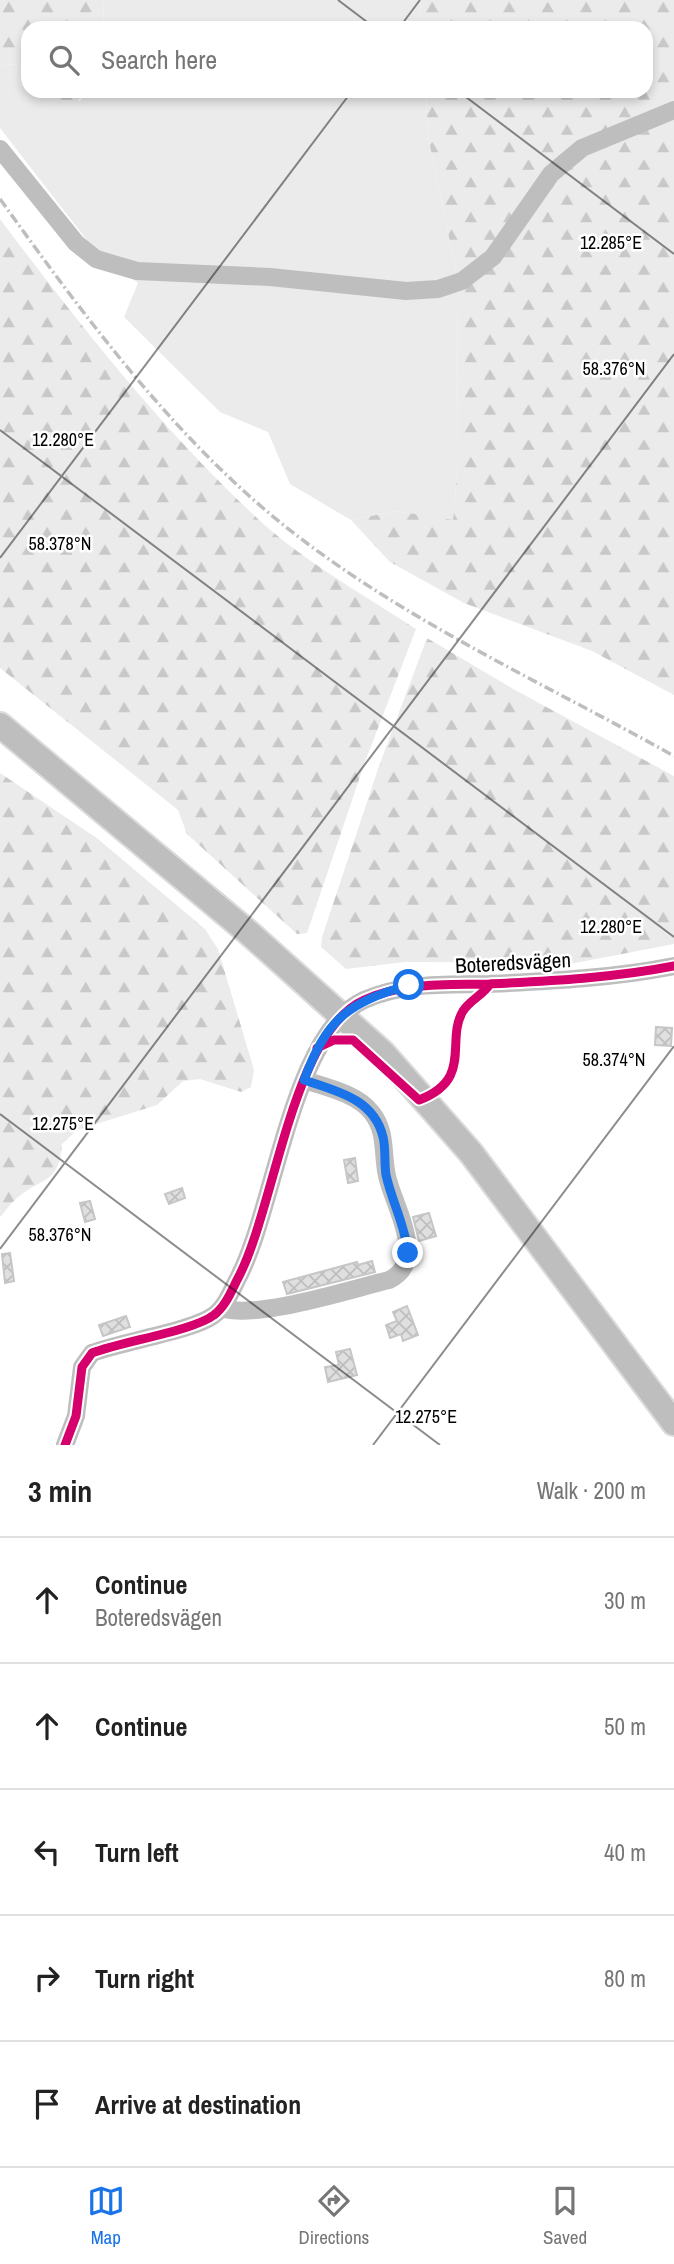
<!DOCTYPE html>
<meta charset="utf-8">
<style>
:root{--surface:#fff;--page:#f2f2f2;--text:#222;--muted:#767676;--line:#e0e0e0;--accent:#1a73e8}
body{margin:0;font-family:"Archivo Narrow",sans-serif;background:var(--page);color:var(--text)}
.stop{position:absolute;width:21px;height:21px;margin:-16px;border:5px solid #1a73e8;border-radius:50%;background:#fff}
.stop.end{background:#1a73e8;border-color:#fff;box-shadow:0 2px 7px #0008}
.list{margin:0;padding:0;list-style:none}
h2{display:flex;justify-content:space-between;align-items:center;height:91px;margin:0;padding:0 28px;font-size:30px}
h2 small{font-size:23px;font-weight:400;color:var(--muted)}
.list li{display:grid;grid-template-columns:46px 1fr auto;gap:21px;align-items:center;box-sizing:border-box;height:126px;padding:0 28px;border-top:2px solid var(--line)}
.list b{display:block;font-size:26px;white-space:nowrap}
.list p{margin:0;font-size:23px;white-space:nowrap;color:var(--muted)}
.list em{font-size:23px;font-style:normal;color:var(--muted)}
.icon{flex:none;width:38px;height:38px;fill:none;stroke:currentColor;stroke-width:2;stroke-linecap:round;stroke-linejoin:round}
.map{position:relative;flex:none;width:674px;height:1445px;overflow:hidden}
.search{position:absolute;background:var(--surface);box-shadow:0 4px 10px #0003;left:21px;right:21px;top:21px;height:77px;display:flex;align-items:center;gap:18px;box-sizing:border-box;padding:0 24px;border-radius:21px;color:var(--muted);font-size:26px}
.sheet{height:721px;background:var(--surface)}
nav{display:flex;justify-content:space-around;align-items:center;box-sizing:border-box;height:98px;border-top:2px solid var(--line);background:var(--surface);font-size:19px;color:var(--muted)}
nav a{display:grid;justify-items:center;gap:4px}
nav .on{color:var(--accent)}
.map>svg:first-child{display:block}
.grass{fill:#ebebeb}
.forest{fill:url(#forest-firs)}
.building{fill:url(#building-cross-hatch);stroke:#c6c6c6;stroke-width:2}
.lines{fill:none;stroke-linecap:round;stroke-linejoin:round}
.highway-casing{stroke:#dbdbdb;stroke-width:28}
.minor{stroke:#bebebe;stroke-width:18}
.highway{stroke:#bebebe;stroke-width:24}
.rail{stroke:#bebebe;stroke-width:3.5;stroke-dasharray:10 3.5 2 3.5;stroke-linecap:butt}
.cycleway-casing{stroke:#fff;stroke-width:13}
.cycleway{stroke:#d6006c;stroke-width:9}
.route{stroke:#1a73e8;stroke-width:9}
.ticks{fill:none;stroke:#000;stroke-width:2;stroke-opacity:0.45}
.labels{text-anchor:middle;stroke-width:5;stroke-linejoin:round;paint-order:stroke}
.street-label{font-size:21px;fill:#000;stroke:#fff}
.ticks-label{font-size:18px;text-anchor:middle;fill:#000;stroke:#fff;stroke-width:5;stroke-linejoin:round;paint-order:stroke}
</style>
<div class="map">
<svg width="674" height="1445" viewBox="0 0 674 1445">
<defs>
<pattern id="forest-firs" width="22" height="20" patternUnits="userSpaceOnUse" patternTransform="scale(1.75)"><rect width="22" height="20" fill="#ebebeb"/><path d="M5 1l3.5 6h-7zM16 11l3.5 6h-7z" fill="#c8c8c8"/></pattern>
<pattern id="building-cross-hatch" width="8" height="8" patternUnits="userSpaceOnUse" patternTransform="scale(1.75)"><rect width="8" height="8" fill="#dfdfdf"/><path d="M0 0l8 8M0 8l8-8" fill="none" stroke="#bebebe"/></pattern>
</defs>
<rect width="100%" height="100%" fill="#fff"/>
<path class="grass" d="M 104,0 L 420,0 L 422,28 L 103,28 Z
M 13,64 L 28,67 L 28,91 L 53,91 L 54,95 L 80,101 L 87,91 L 426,91 L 428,136 L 457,276 L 458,464 L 453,521 L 396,511 L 351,520 L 290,484 L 268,432 L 220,412 L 124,317 L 138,283 L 96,252 L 0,128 L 0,67 Z"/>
<path class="forest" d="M 0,0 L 104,0 L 103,28 L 28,28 L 28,67 L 13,64 L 0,67 Z
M 420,0 L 674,0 L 674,695 L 592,651 L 464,603 L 390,562 L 351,520 L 396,511 L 453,520 L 458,464 L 457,276 L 428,136 L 426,91 L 646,91 L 646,28 L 422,28 Z
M 53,91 L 87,91 L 74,105 L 63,103 Z
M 0,219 C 79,324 162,430 259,520 C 305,562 364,595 416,629 L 365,762 L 307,933 L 297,934 L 187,834 L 178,810 L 0,668 Z
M 427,638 L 515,690 L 674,776 L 674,944 L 575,963 L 405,962 L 346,969 L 321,947 L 322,937 L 379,766 Z
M 0,773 L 98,839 L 205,929 L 218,949 L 254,1070 L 251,1087 L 241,1092 L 200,1079 L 183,1081 L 157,1105 L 77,1130 L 62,1144 C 59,1186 41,1176 15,1200 C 9,1205 5,1212 0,1217 Z"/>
<path class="building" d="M 656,1027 L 672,1028 L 671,1046 L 655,1045 Z
M 355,1158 L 358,1181 L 348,1183 L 344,1160 Z
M 182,1188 L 185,1198 L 169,1204 L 165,1194 Z
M 90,1201 L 95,1219 L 85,1222 L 80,1203 Z
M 429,1213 L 436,1236 L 419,1241 L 413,1217 Z
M 10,1253 L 14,1281 L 5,1283 L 2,1254 Z
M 372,1261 L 375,1272 L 287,1294 L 283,1282 L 357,1262 L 358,1265 Z
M 407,1306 L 418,1335 L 403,1341 L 401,1334 L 390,1338 L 386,1325 L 397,1321 L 393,1312 Z
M 126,1316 L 130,1327 L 103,1336 L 99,1325 Z
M 350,1349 L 357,1375 L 328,1382 L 325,1367 L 339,1365 L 336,1352 Z"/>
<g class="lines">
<defs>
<path id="highway" d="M 0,725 L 249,933 L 383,1053 L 471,1153 L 674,1423"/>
</defs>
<use href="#highway" class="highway-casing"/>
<path class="minor" d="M 0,149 L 76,243 L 96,259 L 137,271 L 270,277 L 406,291 L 438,289 L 462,281 L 493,257 L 551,174 L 582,148 L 674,110
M 222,1308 C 256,1320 351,1289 389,1280 C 429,1261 393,1205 387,1176 C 382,1154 387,1132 372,1113 C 358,1094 326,1087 304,1080
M 65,1445 L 76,1416 L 82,1367 L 92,1353 C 123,1341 193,1331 214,1315 C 225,1307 231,1292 237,1280 C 275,1211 291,1033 364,1000 C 405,982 445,985 489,984 C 550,981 614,978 674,966"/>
<use href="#highway" class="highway"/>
<path class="rail" d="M 0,199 C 90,324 184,452 308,544 C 422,629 551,687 674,756"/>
<defs>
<path id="cycleway" d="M 317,1048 L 334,1040 L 353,1040 L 419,1100 C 474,1079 445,1041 463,1011 C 470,1000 483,995 490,984
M 65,1445 L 76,1416 L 82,1367 L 92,1353 C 123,1341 193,1331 214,1315 C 225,1307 231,1292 237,1280 C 275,1211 291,1033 364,1000 C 405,982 445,985 489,984 C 550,981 614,978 674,966"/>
</defs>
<use href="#cycleway" class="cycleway-casing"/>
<use href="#cycleway" class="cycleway"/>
</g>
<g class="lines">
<path class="route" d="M 408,1253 C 405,1225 392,1202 386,1175 C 384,1162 386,1149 383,1137 C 374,1099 337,1091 304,1080 C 327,1019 347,1003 409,985"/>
</g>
<path class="ticks" d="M 338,0 L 375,28M 399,28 L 420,0M 458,91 L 674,254M 0,430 L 674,937M 0,558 L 352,91M 0,1114 L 440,1445M 0,1249 L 674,354M 373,1445 L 674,1046"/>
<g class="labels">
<g class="street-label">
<text transform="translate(513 963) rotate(-3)" y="7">Boteredsvägen</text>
</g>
</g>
<g class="ticks-label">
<text x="611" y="249">12.285°E</text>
<text x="614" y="375">58.376°N</text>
<text x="63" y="446">12.280°E</text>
<text x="60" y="550">58.378°N</text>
<text x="611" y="933">12.280°E</text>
<text x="614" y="1066">58.374°N</text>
<text x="63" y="1130">12.275°E</text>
<text x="60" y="1241">58.376°N</text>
<text x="426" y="1423">12.275°E</text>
</g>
</svg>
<div class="stop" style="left:409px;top:985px"></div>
<div class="stop end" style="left:408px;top:1253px"></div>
<div class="search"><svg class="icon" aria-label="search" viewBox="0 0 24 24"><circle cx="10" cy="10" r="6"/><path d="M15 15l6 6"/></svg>Search here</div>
</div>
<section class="sheet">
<h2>3 min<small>Walk · 200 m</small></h2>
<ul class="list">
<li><svg class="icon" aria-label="ahead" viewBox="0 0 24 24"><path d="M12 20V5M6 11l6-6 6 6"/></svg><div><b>Continue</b><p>Boteredsvägen</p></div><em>30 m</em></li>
<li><svg class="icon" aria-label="ahead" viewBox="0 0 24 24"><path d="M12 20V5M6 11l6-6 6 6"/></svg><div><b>Continue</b></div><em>50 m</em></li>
<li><svg class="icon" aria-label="left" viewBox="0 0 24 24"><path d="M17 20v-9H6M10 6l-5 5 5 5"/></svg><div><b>Turn left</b></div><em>40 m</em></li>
<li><svg class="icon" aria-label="right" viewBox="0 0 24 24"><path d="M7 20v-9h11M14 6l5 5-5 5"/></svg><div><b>Turn right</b></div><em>80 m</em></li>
<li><svg class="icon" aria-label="arrive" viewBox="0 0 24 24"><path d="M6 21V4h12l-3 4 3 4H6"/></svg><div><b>Arrive at destination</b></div></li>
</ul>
</section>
<nav>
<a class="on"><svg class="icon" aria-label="map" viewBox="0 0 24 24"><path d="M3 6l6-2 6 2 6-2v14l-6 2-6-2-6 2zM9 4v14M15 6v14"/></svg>Map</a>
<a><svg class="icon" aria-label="directions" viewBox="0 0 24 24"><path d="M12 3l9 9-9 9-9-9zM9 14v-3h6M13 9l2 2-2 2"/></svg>Directions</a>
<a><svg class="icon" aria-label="saved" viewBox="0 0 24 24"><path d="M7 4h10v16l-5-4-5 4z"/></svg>Saved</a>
</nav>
